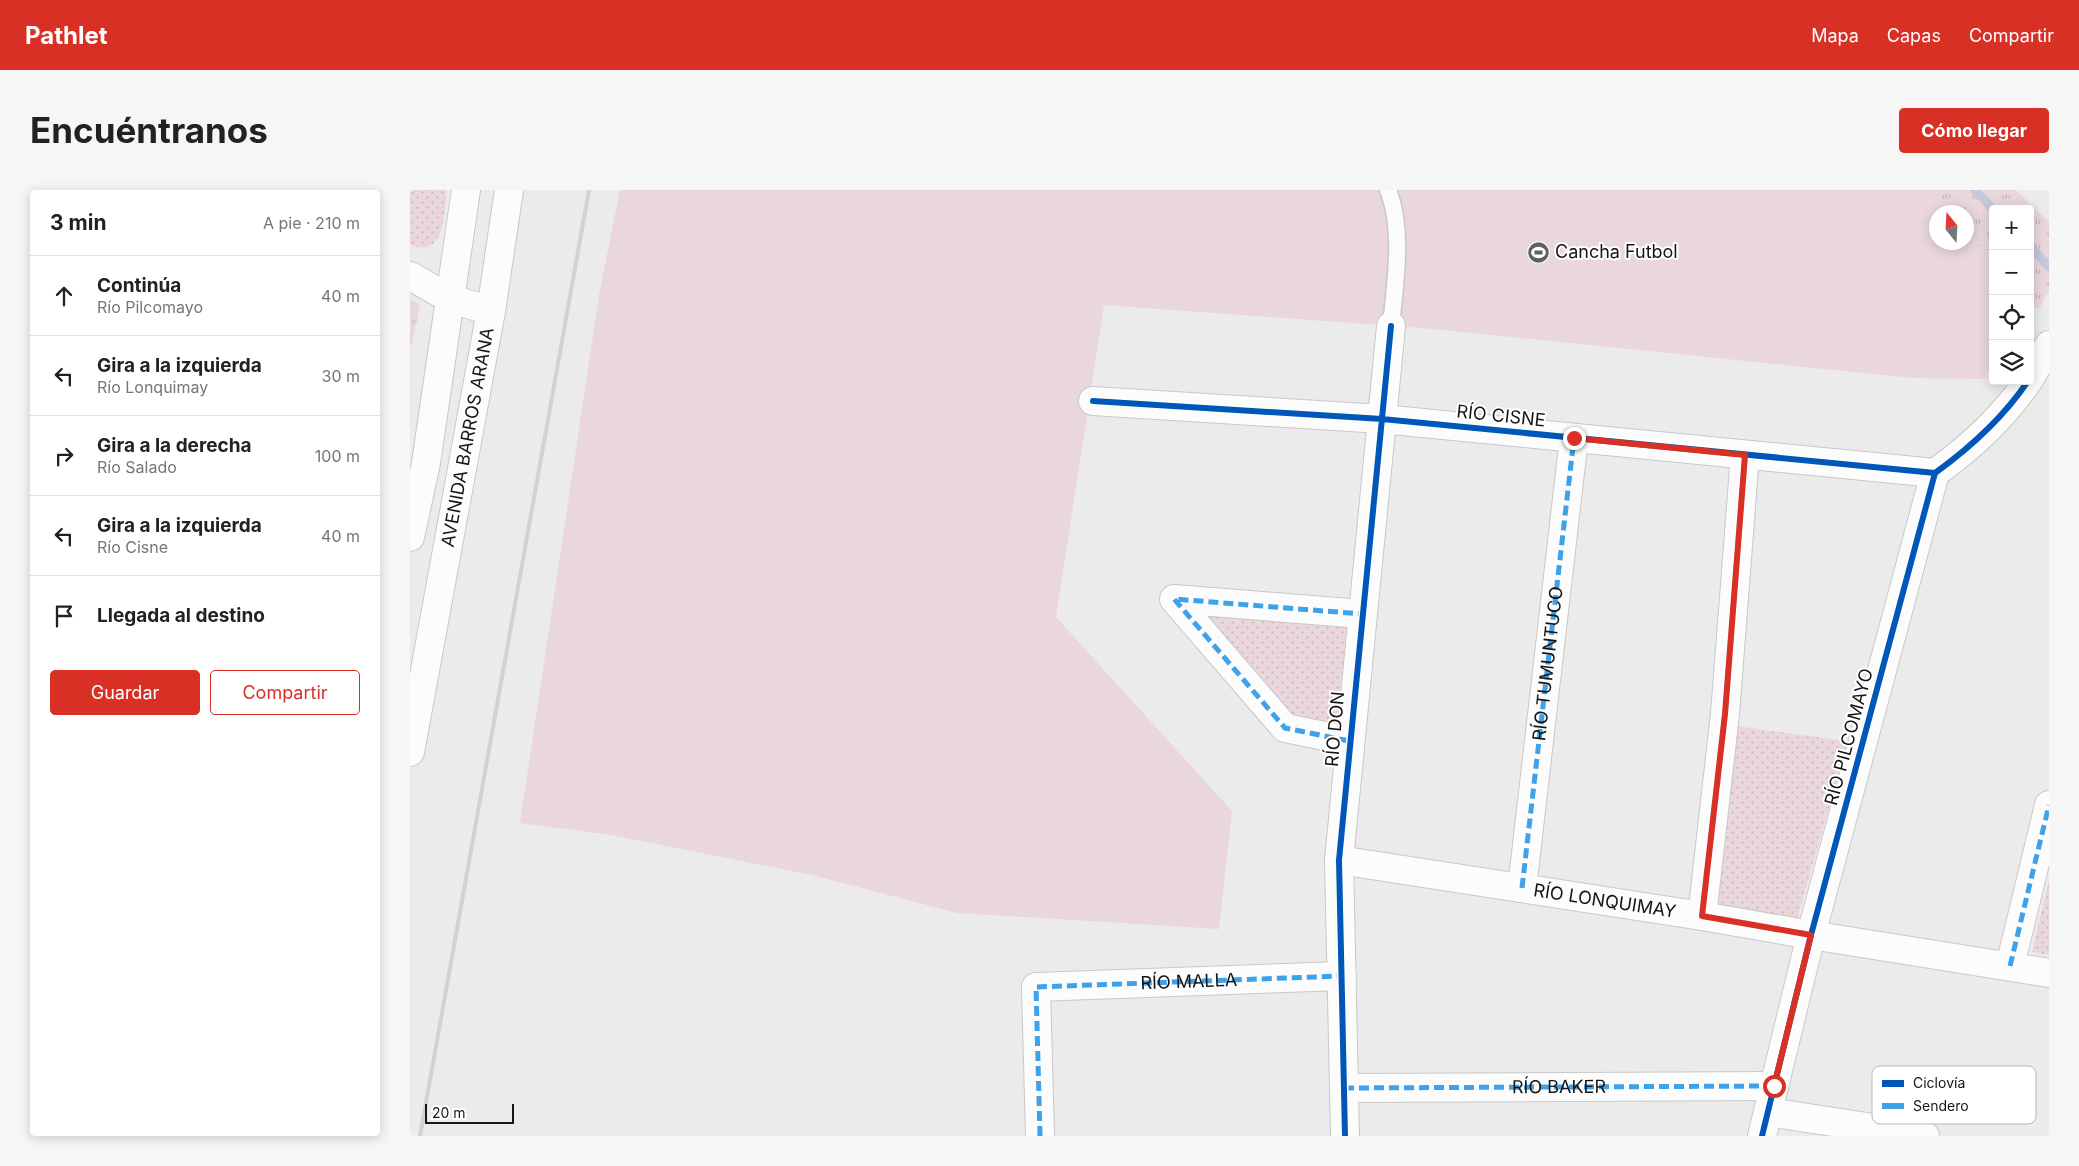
<!DOCTYPE html>
<html lang="es">
<meta charset="utf-8">
<style>
:root{--surface:#fff;--page:#f6f6f6;--text:#222;--muted:#767676;--line:#e0e0e0;--accent:#d93025}
body{margin:0;font-family:Inter,sans-serif;background:var(--page);color:var(--text)}
.controls{position:absolute;right:15px;top:15px;display:grid;overflow:hidden;border-radius:5px;box-shadow:0 2px 12px #0003}
.controls button{width:45px;height:45px;display:grid;place-items:center;padding:0;border:0;border-bottom:1px solid var(--line);background:var(--surface);color:var(--text);font:25px sans-serif}
.compass{position:absolute;left:1519px;top:15px;width:45px;height:45px;border-radius:50%;background:var(--surface);box-shadow:0 2px 12px #0003;rotate:342deg}
.scale{position:absolute;left:15px;bottom:12px;width:89px;box-sizing:border-box;padding-left:5px;border:2px solid #161516;border-top:0;font-size:14px;line-height:18px;white-space:nowrap;color:#161516;-webkit-text-stroke:4px #fff;paint-order:stroke}
.stop{position:absolute;width:15px;height:15px;margin:-11px;border:4px solid #d93025;border-radius:50%;background:#fff}
.stop.end{background:#d93025;border-color:#fff;box-shadow:0 1px 5px #0008}
.list{margin:0;padding:0;list-style:none}
h2{display:flex;justify-content:space-between;align-items:center;height:65px;margin:0;padding:0 20px;font-size:21px}
h2 small{font-size:16px;font-weight:400;color:var(--muted)}
.list li{display:grid;grid-template-columns:32px 1fr auto;gap:15px;align-items:center;box-sizing:border-box;height:80px;padding:0 20px;border-top:1px solid var(--line)}
.list b{display:block;font-size:19px;white-space:nowrap}
.list p{margin:0;font-size:16px;white-space:nowrap;color:var(--muted)}
.list em{font-size:16px;font-style:normal;color:var(--muted)}
.actions{display:flex;gap:10px;padding:15px 20px}
.actions a{flex:1;padding:11px 0;border:1px solid var(--accent);border-radius:5px;text-align:center;font-size:18px;color:var(--accent)}
.actions .main{background:var(--accent);color:#fff}
.icon{flex:none;width:28px;height:28px;fill:none;stroke:currentColor;stroke-width:2;stroke-linecap:round;stroke-linejoin:round}
.map{position:relative;flex:none;width:1639px;height:946px;overflow:hidden;border-radius:5px}
header{display:flex;align-items:center;gap:30px;box-sizing:border-box;height:70px;padding:0 25px;background:var(--accent);color:#fff}
header strong{font-size:24px}
nav{display:flex;gap:28px;margin-inline-start:auto;font-size:18px}
.intro{display:flex;align-items:center;justify-content:space-between;box-sizing:border-box;height:120px;padding:0 30px}
h1{margin:0;font-size:35px}
.button{padding:12px 22px;border-radius:5px;background:var(--accent);color:#fff;font-size:18px;font-weight:700}
main{display:flex;gap:30px;padding:0 30px}
aside{flex:1;background:var(--surface);border-radius:5px;box-shadow:0 2px 12px #0003}
.map>svg:first-child{display:block}
.grass{fill:url(#grass-tufts)}
.park{fill:url(#park-dots)}
.garden{fill:#ead7dc}
.lines{fill:none;stroke-linecap:round;stroke-linejoin:round}
.stream{stroke:#c3c9de;stroke-width:9}
.lane-casing{stroke:#c9c8c9;stroke-width:19}
.street-casing{stroke:#c9c8c9;stroke-width:30}
.secondary-casing{stroke:#c9c8c9;stroke-width:30}
.lane{stroke:#fcfcfc;stroke-width:16}
.street{stroke:#fcfcfc;stroke-width:28}
.secondary{stroke:#fcfcfc;stroke-width:28}
.rail{stroke:#d2d2d2;stroke-width:4}
.quiet{stroke:#3da2ea;stroke-width:5;stroke-dasharray:10 5;stroke-linecap:butt}
.cycleway-casing{stroke:#fff;stroke-width:9}
.cycleway{stroke:#0057b8;stroke-width:6}
.route{stroke:#d93025;stroke-width:6}
.labels{text-anchor:middle;stroke-width:4;stroke-linejoin:round;paint-order:stroke}
.poi-label{font-size:18px;fill:#161516;stroke:#fff;text-anchor:start}
.street-label{font-size:18px;fill:#161516;stroke:#fff}
.key{fill:#fff;stroke:#b9b9b9;stroke-width:1}
.key-label{font-size:14px;fill:#161516}
</style>
<header>
<strong>Pathlet</strong>
<nav><a>Mapa</a><a>Capas</a><a>Compartir</a></nav>
</header>
<div class="intro"><h1>Encuéntranos</h1><a class="button">Cómo llegar</a></div>
<main>
<aside>
<h2>3 min<small>A pie · 210 m</small></h2>
<ul class="list">
<li><svg class="icon" aria-label="ahead" viewBox="0 0 24 24"><path d="M12 20V5M6 11l6-6 6 6"/></svg><div><b>Continúa</b><p>Río Pilcomayo</p></div><em>40 m</em></li>
<li><svg class="icon" aria-label="left" viewBox="0 0 24 24"><path d="M17 20v-9H6M10 6l-5 5 5 5"/></svg><div><b>Gira a la izquierda</b><p>Río Lonquimay</p></div><em>30 m</em></li>
<li><svg class="icon" aria-label="right" viewBox="0 0 24 24"><path d="M7 20v-9h11M14 6l5 5-5 5"/></svg><div><b>Gira a la derecha</b><p>Río Salado</p></div><em>100 m</em></li>
<li><svg class="icon" aria-label="left" viewBox="0 0 24 24"><path d="M17 20v-9H6M10 6l-5 5 5 5"/></svg><div><b>Gira a la izquierda</b><p>Río Cisne</p></div><em>40 m</em></li>
<li><svg class="icon" aria-label="arrive" viewBox="0 0 24 24"><path d="M6 21V4h12l-3 4 3 4H6"/></svg><div><b>Llegada al destino</b></div></li>
</ul>
<div class="actions"><a class="main">Guardar</a><a>Compartir</a></div>
</aside>
<div class="map">
<svg width="1639" height="946" viewBox="0 0 1639 946">
<defs>
<pattern id="grass-tufts" width="24" height="20" patternUnits="userSpaceOnUse" patternTransform="scale(1.25)"><rect width="24" height="20" fill="#ead7dc"/><path d="M3 7l-1-3M5 7V3M7 7l1-3M15 17l-1-3M17 17v-4M19 17l1-3" fill="none" stroke="#c8b8bc"/></pattern>
<pattern id="park-dots" width="8" height="8" patternUnits="userSpaceOnUse" patternTransform="scale(1.25)"><rect width="8" height="8" fill="#ead7dc"/><path d="M2 2h.1M6 6h.1" fill="none" stroke="#c8b8bc" stroke-width="1.8" stroke-linecap="round"/></pattern>
</defs>
<rect width="100%" height="100%" fill="#ecebec"/>
<path class="grass" d="M 1515,0 L 1606,0 L 1639,32 L 1639,100 L 1629,119 L 1620,116 L 1620,19 L 1583,19 L 1583,74 L 1557,40 L 1556,22 L 1538,22 Z
M 0,109 L 10,115 L 0,162 Z"/>
<path class="park" d="M 0,0 L 37,0 C 34,22 36,69 0,55 Z
M 795,425 L 937,436 L 927,535 L 882,526 Z
M 1325,536 L 1438,551 L 1387,730 L 1304,716 Z
M 1639,690 L 1639,765 L 1622,762 Z"/>
<path class="garden" d="M 210,0 L 1515,0 L 1538,22 L 1526,22 L 1526,52 L 1556,52 L 1557,40 L 1583,74 L 1583,172 L 1574,189 L 1502,188 L 1023,139 L 694,115 L 646,427 L 822,621 L 809,739 L 547,723 L 402,685 L 201,645 L 110,633 L 189,105 Z"/>
<g class="lines">
<path class="stream" d="M 1565,0 L 1583,19
M 1620,56 L 1639,77"/>
<defs>
<path id="lane" d="M 978,0 C 994,39 985,95 981,136"/>
<g id="street">
<path d="M 0,86 L 41,109 L 81,121"/>
<path d="M 683,211 L 972,229 L 981,136"/>
<path d="M 0,347 L 16,273 L 56,0"/>
<path d="M 939,551 L 875,538 L 764,409 L 952,424"/>
<path d="M 1112,698 L 1164,248"/>
<path d="M 1292,726 L 1315,524 L 1335,265"/>
<path d="M 1600,776 L 1639,615"/>
<path id="s1" d="M 934,898 L 1364,896"/>
<path d="M 1358,922 L 1515,946"/>
<path d="M 630,946 L 626,797 L 932,786"/>
<path d="M 1352,946 L 1401,745 L 1639,783"/>
</g>
<g id="secondary">
<path d="M 1620,188 L 1639,155"/>
<path id="s2" d="M 0,562 L 81,121 L 99,0"/>
<path id="s3" d="M 929,670 L 1292,726 L 1401,745 L 1525,283 C 1561,257 1593,228 1618,191"/>
<path d="M 935,946 L 929,670 L 972,229 L 1525,283"/>
</g>
</defs>
<use href="#lane" class="lane-casing"/>
<use href="#street" class="street-casing"/>
<use href="#secondary" class="secondary-casing"/>
<use href="#lane" class="lane"/>
<use href="#street" class="street"/>
<use href="#secondary" class="secondary"/>
<path class="rail" d="M 10,946 L 179,0"/>
<g class="quiet">
<path d="M 939,551 L 875,538 L 764,409 L 952,424"/>
<path id="s4" d="M 1112,698 L 1164,248"/>
<path d="M 1292,726 L 1315,524 L 1335,265"/>
<path d="M 1600,776 L 1639,615"/>
<path d="M 934,898 L 1364,896"/>
<path id="s5" d="M 630,946 L 626,797 L 932,786"/>
</g>
<defs>
<path id="cycleway" d="M 683,211 L 972,229 L 1525,283
M 935,946 L 929,670 L 981,136
M 1352,946 L 1401,745 L 1525,283 C 1561,257 1593,228 1618,191"/>
</defs>
<use href="#cycleway" class="cycleway-casing"/>
<use href="#cycleway" class="cycleway"/>
</g>
<g class="lines">
<path class="route" d="M 1164,248 L 1335,265 L 1315,524 L 1292,726 L 1401,745 L 1364,896"/>
</g>
<defs>
<symbol id="stadium-disc" viewBox="-11 -11 22 22"><circle r="9.5" fill="#616061" stroke="#fff"/><path d="M0-5a6.5 5 0 1 0 0 10a6.5 5 0 1 0 0-10ZM-3.5-1.8h7v3.6h-7Z" fill="#fff"/></symbol>
</defs>
<g fill-rule="evenodd">
<use href="#stadium-disc" x="1116" y="50" width="25" height="25"/>
</g>
<g class="labels">
<g class="poi-label">
<text x="1145" y="68">Cancha Futbol</text>
</g>
<g class="street-label">
<text transform="translate(1091 226) rotate(6)" y="6">RÍO CISNE</text>
<text dy="6" stroke="none"><textPath href="#s2" startOffset="320">AVENIDA BARROS ARANA</textPath></text>
<text dy="6" stroke="none"><textPath href="#s4" startOffset="226">RÍO TUMUNTUCO</textPath></text>
<text transform="translate(925 539) rotate(-85)" y="6">RÍO DON</text>
<text transform="translate(1439 547) rotate(-75)" y="6">RÍO PILCOMAYO</text>
<text dy="6" stroke="none"><textPath href="#s3" startOffset="269">RÍO LONQUIMAY</textPath></text>
<text dy="6" stroke="none"><textPath href="#s5" startOffset="302">RÍO MALLA</textPath></text>
<text dy="6" stroke="none"><textPath href="#s1" startOffset="215">RÍO BAKER</textPath></text>
</g>
</g>
<rect x="1462" y="876" width="164" height="58" rx="8" class="key"/>
<rect x="1472" y="890" width="22" height="7" fill="#0057b8"/>
<rect x="1472" y="913" width="22" height="6" fill="#3da2ea"/>
<g class="key-label">
<text x="1503" y="898">Ciclovía</text>
<text x="1503" y="921">Sendero</text>
</g>
</svg>
<div class="controls">
<button>+</button>
<button>−</button>
<button><svg class="icon" aria-label="locate" viewBox="0 0 24 24"><circle cx="12" cy="12" r="6"/><path d="M12 2v4M12 18v4M2 12h4M18 12h4"/></svg></button>
<button><svg class="icon" aria-label="layers" viewBox="0 0 24 24"><path d="M12 4l9 5-9 5-9-5zM3 14l9 5 9-5"/></svg></button>
</div>
<svg class="compass" viewBox="-18 -18 36 36"><path d="M0-13l5 13h-10z" fill="#e53935"/><path d="M0 13l5-13h-10z" fill="#767676"/></svg>
<div class="scale">20 m</div>
<div class="stop" style="left:1364px;top:896px"></div>
<div class="stop end" style="left:1164px;top:248px"></div>
</div>
</main>
